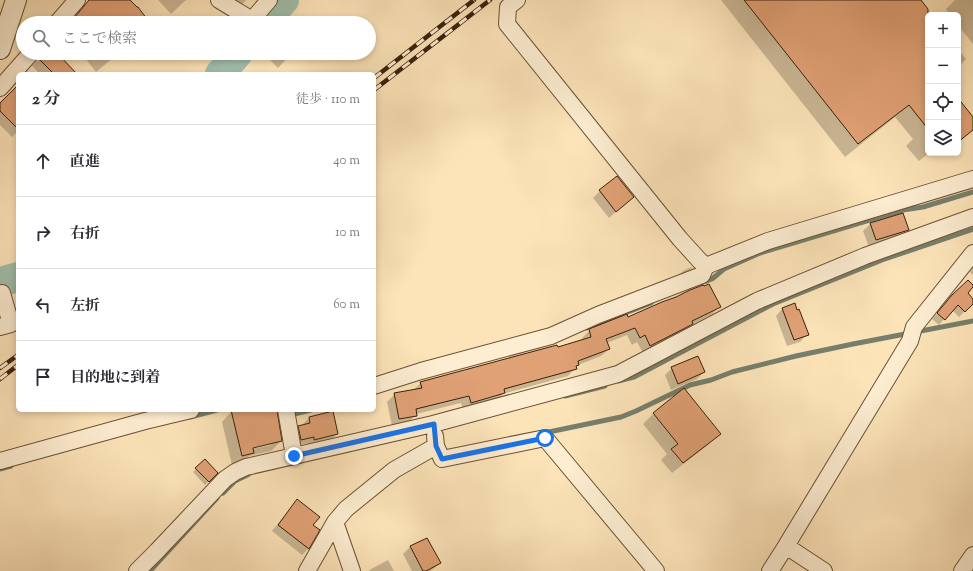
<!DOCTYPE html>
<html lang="ja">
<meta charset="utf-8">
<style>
:root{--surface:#fff;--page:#f2f2f3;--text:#2b2b33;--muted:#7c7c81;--line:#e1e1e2}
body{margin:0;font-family:"Sorts Mill Goudy","Noto Serif JP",serif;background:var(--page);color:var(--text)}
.controls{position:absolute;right:12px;top:12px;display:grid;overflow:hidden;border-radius:6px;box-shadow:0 2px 6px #0003}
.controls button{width:36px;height:36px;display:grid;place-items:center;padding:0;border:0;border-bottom:1px solid var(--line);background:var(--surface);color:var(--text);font:20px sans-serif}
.stop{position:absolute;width:12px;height:12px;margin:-9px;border:3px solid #1a73e8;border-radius:50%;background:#fff}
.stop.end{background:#1a73e8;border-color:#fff;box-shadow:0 1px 4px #0008}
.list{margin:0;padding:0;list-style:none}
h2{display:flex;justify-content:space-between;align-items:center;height:52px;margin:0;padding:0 16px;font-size:17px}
h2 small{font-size:13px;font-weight:400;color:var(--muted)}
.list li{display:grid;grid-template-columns:26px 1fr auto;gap:12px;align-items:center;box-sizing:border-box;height:72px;padding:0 16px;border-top:1px solid var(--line)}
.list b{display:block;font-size:15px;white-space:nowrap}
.list em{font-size:13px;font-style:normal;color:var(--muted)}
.icon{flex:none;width:22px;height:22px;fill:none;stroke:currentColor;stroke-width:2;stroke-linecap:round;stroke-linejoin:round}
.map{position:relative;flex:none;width:973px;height:571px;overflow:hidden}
.search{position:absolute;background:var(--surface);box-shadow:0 2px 6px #0003;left:16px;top:16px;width:360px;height:44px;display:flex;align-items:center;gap:10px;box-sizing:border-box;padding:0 14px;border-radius:22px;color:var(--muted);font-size:15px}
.panel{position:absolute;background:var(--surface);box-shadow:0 2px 6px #0003;left:16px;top:72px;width:360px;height:340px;border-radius:6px}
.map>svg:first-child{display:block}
.shadow{fill:#0003;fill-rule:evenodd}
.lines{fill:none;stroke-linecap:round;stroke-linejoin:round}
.stream{stroke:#777f6b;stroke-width:5}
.river{stroke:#a0beab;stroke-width:30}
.building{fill:#e0a175;stroke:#39200a}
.minor-casing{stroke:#6a5136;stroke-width:18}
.tertiary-casing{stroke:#6a5136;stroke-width:22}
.minor{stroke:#fdedd1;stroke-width:16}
.tertiary{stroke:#fdedd1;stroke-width:20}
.rail-casing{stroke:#39200a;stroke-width:4.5}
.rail{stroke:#fdedd1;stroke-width:3;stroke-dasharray:9;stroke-linecap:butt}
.route{stroke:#1a73e8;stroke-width:5}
</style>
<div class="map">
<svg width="973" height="571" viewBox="0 0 973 571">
<rect width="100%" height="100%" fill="#fce3b8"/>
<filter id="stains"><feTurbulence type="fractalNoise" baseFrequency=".005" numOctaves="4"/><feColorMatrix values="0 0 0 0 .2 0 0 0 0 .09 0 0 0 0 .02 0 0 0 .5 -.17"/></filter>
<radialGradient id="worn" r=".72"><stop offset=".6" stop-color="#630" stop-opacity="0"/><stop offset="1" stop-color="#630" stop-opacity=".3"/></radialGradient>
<path class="shadow" d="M 158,0 L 186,0 L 171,14 Z
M 219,0 L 246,0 L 236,10 Z
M 721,0 L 915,0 L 928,21 L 929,153 L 919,161 L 906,146 L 913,139 L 895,117 L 845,157 Z
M 955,0 L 973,0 L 973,44 L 958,25 L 958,15 L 950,15 L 946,9 Z
M 958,49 L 966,59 L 958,67 Z
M 45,53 L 65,53 L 60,58 L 76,74 L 40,74 L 32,66 Z
M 81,53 L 119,53 L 96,72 Z
M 263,53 L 292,53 L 278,68 Z
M 18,96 L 18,131 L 12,137 L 0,125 L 0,104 Z
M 958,105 L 973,119 L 973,129 L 958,143 Z
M 600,191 L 633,197 L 609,218 L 593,198 Z
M 903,214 L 908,230 L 900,237 L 869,247 L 863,231 L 870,224 Z
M 691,267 L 692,268 L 689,271 L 679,275 L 683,271 Z
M 973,267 L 973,275 L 970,272 Z
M 968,281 L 966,293 L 973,300 L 973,303 L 959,317 L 952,310 L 939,325 L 932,319 L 947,302 Z
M 719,307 L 712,314 L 691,325 L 685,331 L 643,353 L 637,342 L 632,345 L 627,335 L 607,343 L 609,349 L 601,356 L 578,365 L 568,376 L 503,394 L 497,401 L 463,410 L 461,403 L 416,414 L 408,423 L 392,426 L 387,402 L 395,394 L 413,390 L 421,383 L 557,349 L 583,341 L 582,338 L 590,330 L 627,318 Z
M 783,308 L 807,334 L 800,342 L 787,346 L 776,316 Z
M 672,368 L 704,372 L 697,379 L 671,390 L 665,375 Z
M 684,389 L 719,433 L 709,444 L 672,473 L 661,460 L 667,454 L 643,424 L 653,414 Z
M 238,410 L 276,410 L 281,441 L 271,451 L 249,456 L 243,463 L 232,465 L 222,422 L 232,411 ZM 271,443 L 271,445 L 248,450 L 248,448 Z
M 309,418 L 337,434 L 331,440 L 308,446 L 308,443 L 295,446 L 293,433 L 299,427 L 304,426 L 303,424 Z
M 205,460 L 217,473 L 205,485 L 193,472 Z
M 297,501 L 312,525 L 318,530 L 308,549 L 302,555 L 272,531 Z
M 427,539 L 440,563 L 431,571 L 412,571 L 403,554 L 410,547 Z
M 388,560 L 394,571 L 369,571 L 371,569 Z"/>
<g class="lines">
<path class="stream" d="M 701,283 L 712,279 L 724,269 L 760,253 L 903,210 L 923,207 L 973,192
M 587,328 L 651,303
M 618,381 L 634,377 L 773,304 L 882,260 L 973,229
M 565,396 L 605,386
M 294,412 L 294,414 L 311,410
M 190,417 L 217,410
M 544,433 L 621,417 L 636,411 L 690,385 L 711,380 L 732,372 L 796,356 L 853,344 L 973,321
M 0,469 L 11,466
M 223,493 L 235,481 L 249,474
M 150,571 L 217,498"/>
<path class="river" d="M 264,23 L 284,0
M 220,74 L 238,53
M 0,282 L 18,277"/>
</g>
<path class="building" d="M 89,0 L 130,0 L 137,7 L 138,7 L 150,23 L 70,23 Z
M 744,0 L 921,0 L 928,9 L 928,129 L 909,105 L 858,144 Z
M 40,53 L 57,53 L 77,74 L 54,74 L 39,59 Z
M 18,85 L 18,129 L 0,111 L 0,103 Z
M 958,98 L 973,117 L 973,130 L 958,142 Z
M 617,176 L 634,197 L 616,212 L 599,190 Z
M 903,213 L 909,230 L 876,240 L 870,223 Z
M 968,280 L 973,285 L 973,287 L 968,293 L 973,299 L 973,304 L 965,312 L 958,305 L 945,320 L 937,313 L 952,295 Z
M 709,284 L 721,307 L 692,321 L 693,324 L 650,346 L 645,335 L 640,338 L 635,328 L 606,339 L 610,349 L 578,361 L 579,365 L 576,366 L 577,369 L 504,389 L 505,393 L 471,403 L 469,396 L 416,409 L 417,416 L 399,419 L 394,393 L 422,388 L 420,382 L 557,345 L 558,347 L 591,337 L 589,329 L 627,314 L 628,317 L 662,302 L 676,297 L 690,290 L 703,285 L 704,286 Z
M 795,303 L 797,310 L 799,309 L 809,335 L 794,340 L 782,308 Z
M 698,356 L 705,372 L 678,384 L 671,367 Z
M 684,388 L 721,434 L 683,463 L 671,449 L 678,444 L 653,413 Z
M 231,410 L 277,410 L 282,441 L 253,448 L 254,453 L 242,456 Z
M 333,411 L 338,434 L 314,440 L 314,437 L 301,440 L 298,426 L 310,423 L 309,417 Z
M 205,459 L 218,473 L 209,482 L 195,468 Z
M 297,499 L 320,517 L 313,525 L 320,530 L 309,549 L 278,525 Z
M 427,538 L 441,563 L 426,571 L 423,571 L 410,546 Z"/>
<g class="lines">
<defs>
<path id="minor" d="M 219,0 L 252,20 L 269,0
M 517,0 L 508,7 L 507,24 L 680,239 L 700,261 L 706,266 L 768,241 L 973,179
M 57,23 L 77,0
M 0,88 L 31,53
M 0,327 L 11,324 L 2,293
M 374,386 L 421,371 L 551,336 L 598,315 L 702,275 L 706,266
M 286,410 L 294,456
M 436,446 L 442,459 L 545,438 L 656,571
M 0,461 L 145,421 L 191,410
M 335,522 L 352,571
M 786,546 L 824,571
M 137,571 L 157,551 L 225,479 L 235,472 L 246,467 L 433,424 L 618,374 L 757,301 L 865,256 L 973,217
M 307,571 L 335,522 L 346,509 L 394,470 L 436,446 L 435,436
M 770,571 L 786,546 L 910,341 L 914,327 L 973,253
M 962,571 L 973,555"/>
<path id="tertiary" d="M 0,49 L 16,0"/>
</defs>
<use href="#minor" class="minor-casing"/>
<use href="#tertiary" class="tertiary-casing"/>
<use href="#minor" class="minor"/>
<use href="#tertiary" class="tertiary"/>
<defs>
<path id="rail" d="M 374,78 L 474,0
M 374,90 L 490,0
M 0,368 L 18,355
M 0,379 L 18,365"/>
</defs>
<use href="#rail" class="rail-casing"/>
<use href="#rail" class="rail"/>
</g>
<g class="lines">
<path class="route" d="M 294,456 L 434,424 L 436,446 L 442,459 L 545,438"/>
</g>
<rect width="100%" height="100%" filter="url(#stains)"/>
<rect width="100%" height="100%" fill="url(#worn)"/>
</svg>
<div class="controls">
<button>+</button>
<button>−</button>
<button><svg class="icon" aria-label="locate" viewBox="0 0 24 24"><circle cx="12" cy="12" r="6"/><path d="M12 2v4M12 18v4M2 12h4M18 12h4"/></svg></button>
<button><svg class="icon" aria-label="layers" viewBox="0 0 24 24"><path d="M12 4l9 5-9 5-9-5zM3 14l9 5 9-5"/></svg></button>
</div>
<div class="stop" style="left:545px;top:438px"></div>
<div class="stop end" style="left:294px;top:456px"></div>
<div class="search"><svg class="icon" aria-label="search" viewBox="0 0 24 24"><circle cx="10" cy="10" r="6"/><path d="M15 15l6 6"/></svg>ここで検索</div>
<section class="panel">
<h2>2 分<small>徒歩 · 110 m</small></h2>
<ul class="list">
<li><svg class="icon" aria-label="ahead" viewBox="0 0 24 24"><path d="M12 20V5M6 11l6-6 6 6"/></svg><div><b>直進</b></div><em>40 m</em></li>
<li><svg class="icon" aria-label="right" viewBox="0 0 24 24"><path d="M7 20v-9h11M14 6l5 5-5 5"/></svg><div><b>右折</b></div><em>10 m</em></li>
<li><svg class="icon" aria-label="left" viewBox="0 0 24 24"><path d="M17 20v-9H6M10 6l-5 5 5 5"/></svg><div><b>左折</b></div><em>60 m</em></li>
<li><svg class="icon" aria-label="arrive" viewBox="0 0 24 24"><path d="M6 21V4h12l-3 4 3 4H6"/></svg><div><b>目的地に到着</b></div></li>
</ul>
</section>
</div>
